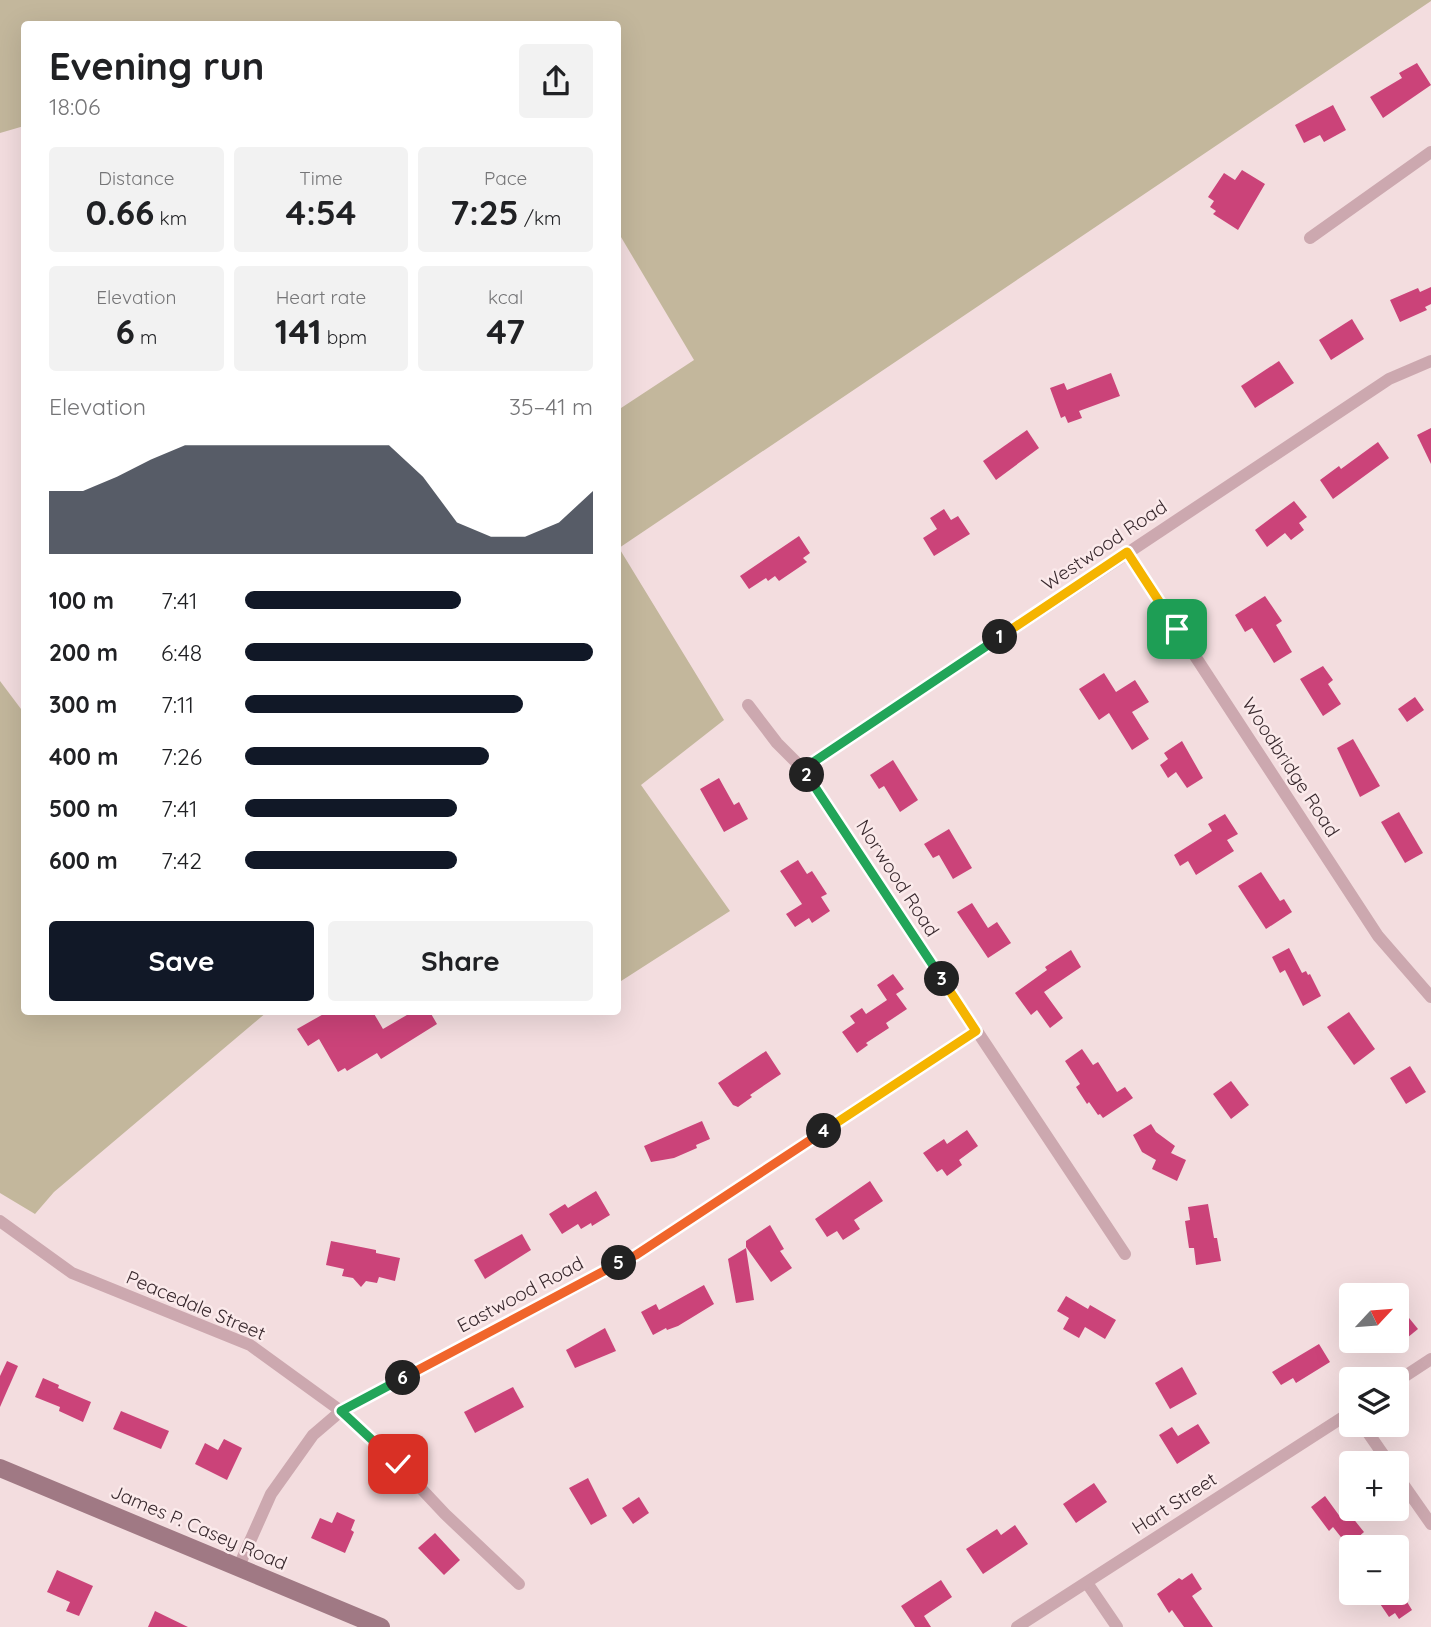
<!DOCTYPE html>
<html lang="en">
<head>
<meta charset="utf-8">
<style>
	:root { --surface:#fff; --page:#f2f2f2; --text:#202124; --muted:#757577; --accent:#111827 }
	body { margin:0; font-family:Quicksand,sans-serif; background:var(--page); color:var(--text); height:100vh; display:flex; flex-direction:column; font-size:26px; white-space:nowrap }
	* { box-sizing:border-box; margin:0 }
	p { font-size:23px; color:var(--muted) }
	.icon { flex:none; width:38px; height:38px; fill:none; stroke:currentColor; stroke-width:2; stroke-linecap:round; stroke-linejoin:round }
	.map { position:relative; flex:1; overflow:hidden }
	.drawer { position:absolute; left:21px; top:21px; width:600px; height:994px; display:flex; flex-direction:column; background:var(--surface); border-radius:7px; box-shadow:0 7px 28px #0002 }
	.drawer>* { flex:none }
	.needle { width:46px; rotate:64deg }
	.controls { position:absolute; left:1339px; top:1283px; display:grid; gap:14px }
	.controls a { display:grid; place-items:center; width:70px; height:70px; border-radius:7px; background:var(--surface); box-shadow:0 7px 28px #0002; font-size:35px }
	.pin { position:absolute; display:grid; place-items:center; width:60px; height:60px; color:#fff; margin:-30px; border-radius:14px; box-shadow:0 4px 10px #0006 }
	.km { position:absolute; width:35px; height:35px; margin:-18px; border-radius:50%; background:#222; color:#fff; font-size:19px; line-height:35px; text-align:center }
	.round { display:grid; place-items:center; flex:none; width:74px; height:74px; border-radius:7px; background:var(--page) }
	.summary { display:flex; align-items:center; justify-content:space-between; height:119px; padding:0 28px }
	h1 { font-size:38px; font-weight:700; line-height:52px }
	.metrics { display:grid; grid-template-columns:repeat(3,1fr); gap:10px; height:119px; padding:7px 28px }
	.metrics div { display:grid; align-content:center; border-radius:7px; background:var(--page); text-align:center }
	.metrics b { font-size:35px; font-weight:700 }
	.metrics small { font-size:19px; font-weight:400 }
	.metrics p { font-size:19px }
	.chart { height:196px; padding:14px 28px }
	.chart p { display:flex; justify-content:space-between }
	.chart svg { width:100%; height:126px; margin-top:7px; fill:var(--accent); opacity:.7 }
	.button { display:flex; gap:14px; margin-top:auto; padding:14px 28px }
	.button a { flex:1; height:80px; border-radius:7px; background:var(--accent); color:#fff; font-size:28px; font-weight:700; line-height:80px; text-align:center }
	.button a+a { background:var(--page); color:var(--text) }
	ul { padding:0 28px; list-style:none; font-size:23px }
	li { display:grid; grid-template-columns:112px 84px 1fr; align-items:center; height:52px }
	li i { height:18px; border-radius:9px; background:var(--accent) }
	.map>svg:first-child { display:block }
</style>
</head>
<body>
<div class="map">
<svg width="1431" height="1627" viewBox="0 0 1431 1627">
	<rect width="100%" height="100%" fill="#f3dddf"/>
	<g fill="#c3b79c">
		<path d="M0,0H1431V1L619,548L724,720L641,785L730,911L618,983V410L694,360L618,232V24H24V126L0,133Z"/>
		<path d="M0,681L24,713V1012H267L54,1192L35,1214L0,1193Z"/>
	</g>
	<g fill="#cb4379">
		<path d="M1417,63L1431,85L1383,118L1370,97L1402,78L1399,73Z"/>
		<path d="M1333,105L1346,130L1324,142L1320,135L1304,143L1295,125Z"/>
		<path d="M1242,170L1265,184L1238,230L1213,214L1216,211L1210,207L1214,201L1208,197L1224,173L1235,180Z"/>
		<path d="M1431,287V304L1425,307L1427,310L1400,322L1390,300L1418,288L1420,292Z"/>
		<path d="M1352,319L1364,339L1331,360L1319,340Z"/>
		<path d="M1279,361L1294,383L1255,408L1241,386Z"/>
		<path d="M1111,373L1120,396L1079,411L1082,418L1068,423L1065,416L1061,418L1050,388L1064,383L1067,390Z"/>
		<path d="M1431,428V464L1417,435Z"/>
		<path d="M1027,430L1039,448L996,480L983,461Z"/>
		<path d="M1378,442L1389,458L1333,499L1320,480L1339,466L1341,469Z"/>
		<path d="M1294,501L1307,517L1299,523L1304,530L1291,540L1285,533L1267,547L1255,530Z"/>
		<path d="M944,509L951,520L958,516L970,534L934,556L923,538L937,529L930,518Z"/>
		<path d="M799,536L810,553L803,558L807,562L779,581L775,576L768,581L766,578L749,589L740,576Z"/>
		<path d="M1265,596L1282,621L1276,625L1292,652L1274,663L1252,628L1245,632L1235,615Z"/>
		<path d="M1323,666L1333,680L1328,684L1341,704L1323,716L1300,679Z"/>
		<path d="M1104,673L1116,692L1135,680L1149,702L1132,712L1149,739L1132,750L1109,713L1099,720L1079,689Z"/>
		<path d="M1415,697L1424,710L1407,722L1398,709Z"/>
		<path d="M1353,739L1380,786L1360,797L1337,748Z"/>
		<path d="M1182,741L1203,778L1187,788L1176,772L1168,778L1160,765L1168,759L1164,753Z"/>
		<path d="M893,760L918,800L900,812L884,786L879,789L870,775Z"/>
		<path d="M719,778L734,805L739,802L748,819L724,832L700,789Z"/>
		<path d="M1399,812L1423,853L1405,863L1381,822Z"/>
		<path d="M1225,814L1238,834L1227,840L1234,851L1196,875L1188,861L1180,866L1174,855L1212,831L1208,824Z"/>
		<path d="M949,829L972,868L953,879L939,855L933,858L924,844Z"/>
		<path d="M798,860L807,874L812,871L827,894L821,897L830,911L812,923L809,918L795,927L786,914L802,904L780,871Z"/>
		<path d="M1261,872L1280,901L1284,899L1292,912L1266,929L1238,886Z"/>
		<path d="M972,903L988,928L997,922L1011,943L988,958L957,912Z"/>
		<path d="M1289,948L1302,973L1306,971L1308,975L1310,974L1321,996L1303,1006L1285,970L1280,973L1272,957Z"/>
		<path d="M1071,950L1081,967L1044,992L1063,1018L1050,1028L1037,1010L1031,1015L1015,993L1047,970L1045,967Z"/>
		<path d="M893,974L904,989L896,994L907,1009L886,1023L889,1028L866,1043L868,1045L857,1053L842,1032L855,1023L850,1016L862,1008L866,1014L887,1000L877,985Z"/>
		<path d="M327,1012H373L383,1029L412,1012H430L437,1024L381,1059L377,1053L347,1071L345,1068L338,1072L319,1039L308,1046L297,1029Z"/>
		<path d="M1349,1012L1375,1049L1354,1065L1327,1027Z"/>
		<path d="M1082,1049L1093,1065L1098,1062L1117,1092L1125,1087L1133,1098L1103,1118L1100,1114L1098,1115L1089,1102L1087,1104L1076,1087L1080,1084L1065,1061Z"/>
		<path d="M766,1051L781,1074L750,1095L752,1097L738,1107L733,1105L718,1083Z"/>
		<path d="M1410,1066L1426,1092L1406,1104L1390,1078Z"/>
		<path d="M1231,1081L1249,1105L1231,1119L1213,1094Z"/>
		<path d="M702,1121L710,1139L696,1145L697,1148L674,1158L651,1162L644,1146Z"/>
		<path d="M1151,1124L1156,1132L1175,1146L1171,1153L1186,1160L1177,1181L1152,1169L1156,1160L1142,1152L1133,1135Z"/>
		<path d="M967,1130L978,1146L959,1160L962,1165L947,1176L942,1169L937,1172L923,1153L944,1139L947,1144Z"/>
		<path d="M870,1181L883,1201L854,1220L860,1229L843,1240L837,1231L827,1237L815,1219Z"/>
		<path d="M596,1191L610,1215L592,1226L591,1223L581,1229L578,1224L562,1234L549,1214L565,1204L568,1208Z"/>
		<path d="M1208,1204L1214,1238H1217L1221,1261L1196,1265L1194,1248H1189L1185,1221L1190,1220L1188,1207Z"/>
		<path d="M770,1225L784,1249L780,1251L792,1268L771,1282L746,1247V1241Z"/>
		<path d="M522,1234L531,1250L485,1279L474,1260Z"/>
		<path d="M331,1241L376,1250V1253L400,1258L395,1281L379,1277L377,1283L366,1281L361,1287L353,1278L342,1276L344,1269L326,1265Z"/>
		<path d="M746,1248L754,1300L736,1303L728,1259Z"/>
		<path d="M704,1285L714,1304L678,1326L667,1330L666,1328L653,1335L641,1312L656,1304L659,1310Z"/>
		<path d="M1066,1296L1088,1309L1090,1305L1116,1320L1105,1339L1085,1327L1079,1338L1063,1329L1069,1318L1057,1311Z"/>
		<path d="M1396,1302L1418,1329L1402,1342L1396,1334Z"/>
		<path d="M605,1328L616,1351L575,1368L566,1350Z"/>
		<path d="M1319,1344L1330,1362L1296,1383L1293,1378L1281,1385L1272,1372Z"/>
		<path d="M7,1361L18,1366L0,1407V1376Z"/>
		<path d="M1182,1367L1197,1394L1170,1409L1155,1383Z"/>
		<path d="M43,1378L59,1385L58,1388L91,1402L83,1422L59,1411L60,1407L35,1397Z"/>
		<path d="M513,1387L524,1407L475,1433L464,1412Z"/>
		<path d="M121,1411L169,1431L161,1449L113,1429Z"/>
		<path d="M1198,1424L1210,1443L1177,1464L1159,1435L1172,1427L1178,1436Z"/>
		<path d="M224,1439L242,1448L227,1480L195,1464L205,1443L218,1450Z"/>
		<path d="M588,1478L607,1516L591,1525L569,1488Z"/>
		<path d="M1094,1483L1107,1502L1076,1523L1063,1504Z"/>
		<path d="M1325,1496L1341,1518L1348,1512L1364,1532L1348,1546L1333,1527L1329,1531L1311,1507Z"/>
		<path d="M639,1497L649,1513L633,1524L622,1508Z"/>
		<path d="M337,1512L355,1520L351,1530L354,1532L345,1553L311,1538L320,1518L332,1523Z"/>
		<path d="M1015,1525L1028,1544L983,1574L966,1549L997,1529L1001,1535Z"/>
		<path d="M435,1533L460,1560L444,1575L418,1548Z"/>
		<path d="M57,1570L93,1586L79,1616L66,1611L70,1602L47,1592Z"/>
		<path d="M1192,1573L1202,1589L1192,1596L1213,1627H1184L1172,1610L1169,1613L1157,1594L1179,1578L1182,1580Z"/>
		<path d="M941,1580L952,1597L924,1616L931,1627H915L901,1606Z"/>
		<path d="M1372,1592H1401L1412,1610L1399,1619L1395,1613L1389,1617Z"/>
		<path d="M155,1611L188,1627H148Z"/>
	</g>
	<g fill="none" stroke-linecap="round" stroke-linejoin="round">
		<g stroke="#cca8af" stroke-width="12">
			<path d="M1310,238L1431,152"/>
			<path d="M1127,552L1378,936L1431,997"/>
			<path d="M748,705L777,743L803,769L1125,1254"/>
			<path d="M803,769L1389,379L1431,361"/>
			<path d="M0,1221L72,1273L250,1345L341,1411L398,1464L445,1514L519,1584"/>
			<path d="M1396,1382L1431,1359"/>
			<path d="M1362,1424L1389,1463"/>
			<path d="M1396,1474L1431,1524"/>
			<path d="M239,1566L271,1494L313,1435L341,1411L636,1255L976,1031"/>
			<path d="M1087,1583L1117,1627"/>
			<path d="M1017,1627L1351,1412"/>
		</g>
		<path stroke="#a07984" stroke-width="18" d="M0,1468L381,1627"/>
	</g>
	<g fill="none" stroke-linecap="round" stroke-linejoin="round">
		<defs>
			<path id="split-1" d="M1000,637L1127,552L1177,629"/>
			<path id="split-2" d="M807,775L803,769L1000,637"/>
			<path id="split-3" d="M807,775L942,979"/>
			<path id="split-4" d="M824,1131L976,1031L942,979"/>
			<path id="split-5" d="M619,1263L636,1255L824,1131"/>
			<path id="split-6" d="M403,1378L619,1263"/>
			<path id="split-7" d="M398,1464L341,1411L403,1378"/>
		</defs>
		<use href="#split-1" stroke="#fff" stroke-width="14"/>
		<use href="#split-2" stroke="#fff" stroke-width="14"/>
		<use href="#split-3" stroke="#fff" stroke-width="14"/>
		<use href="#split-4" stroke="#fff" stroke-width="14"/>
		<use href="#split-5" stroke="#fff" stroke-width="14"/>
		<use href="#split-6" stroke="#fff" stroke-width="14"/>
		<use href="#split-7" stroke="#fff" stroke-width="14"/>
		<use href="#split-1" stroke="#f5b400" stroke-width="9"/>
		<use href="#split-2" stroke="#22a559" stroke-width="9"/>
		<use href="#split-3" stroke="#22a559" stroke-width="9"/>
		<use href="#split-4" stroke="#f5b400" stroke-width="9"/>
		<use href="#split-5" stroke="#f0652b" stroke-width="9"/>
		<use href="#split-6" stroke="#f0652b" stroke-width="9"/>
		<use href="#split-7" stroke="#22a559" stroke-width="9"/>
	</g>
	<g text-anchor="middle" stroke-width="5" stroke-linejoin="round" paint-order="stroke">
		<g font-size="19" fill="#39292e" stroke="#fbeaeb">
			<text transform="translate(1104 545) rotate(-34)" y="7">Westwood Road</text>
			<text transform="translate(1291 767) rotate(57)" y="7">Woodbridge Road</text>
			<text transform="translate(898 878) rotate(57)" y="7">Norwood Road</text>
			<text transform="translate(520 1294) rotate(-28)" y="7">Eastwood Road</text>
			<text transform="translate(196 1305) rotate(23)" y="7">Peacedale Street</text>
			<text transform="translate(1174 1503) rotate(-33)" y="7">Hart Street</text>
			<text transform="translate(199 1527) rotate(23)" y="7">James P. Casey Road</text>
		</g>
	</g>
</svg>
<div class="controls">
<a><svg class="needle" viewBox="-14 -14 28 28"><path d="M0-13l5 13h-10z" fill="#e53935"/><path d="M0 13l5-13h-10z" fill="#757577"/></svg></a>
<a><svg class="icon" aria-label="layers" viewBox="0 0 24 24"><path d="M12 4l9 5-9 5-9-5zM3 14l9 5 9-5"/></svg></a>
<a>+</a>
<a>−</a>
</div>
<div class="pin" style="left:1177px;top:629px;background:#1e9e55"><svg class="icon" aria-label="arrive" viewBox="0 0 24 24"><path d="M6 21V4h12l-3 4 3 4H6"/></svg></div>
<div class="pin" style="left:398px;top:1464px;background:#d93025"><svg class="icon" aria-label="check" viewBox="0 0 24 24"><path d="M5 12l5 5 9-10"/></svg></div>
<b class="km" style="left:1000px;top:637px">1</b>
<b class="km" style="left:807px;top:775px">2</b>
<b class="km" style="left:942px;top:979px">3</b>
<b class="km" style="left:824px;top:1131px">4</b>
<b class="km" style="left:619px;top:1263px">5</b>
<b class="km" style="left:403px;top:1378px">6</b>
<section class="drawer">
<div class="summary"><div><h1>Evening run</h1><p>18:06</p></div><a class="round"><svg class="icon" aria-label="share" viewBox="0 0 24 24"><path d="M12 15V3M7 8l5-5 5 5M5 13v7h14v-7"/></svg></a></div>
<div class="metrics">
<div><p>Distance</p><b>0.66<small> km</small></b></div>
<div><p>Time</p><b>4:54</b></div>
<div><p>Pace</p><b>7:25<small> /km</small></b></div>
</div>
<div class="metrics">
<div><p>Elevation</p><b>6<small> m</small></b></div>
<div><p>Heart rate</p><b>141<small> bpm</small></b></div>
<div><p>kcal</p><b>47</b></div>
</div>
<div class="chart"><p><span>Elevation</span>35–41 m</p>
<svg viewBox="0 0 160 44" preserveAspectRatio="none"><path d="M0 44V22L10 22L20 17L30 11L40 6L50 6L60 6L70 6L80 6L90 6L100 6L110 17L120 33L130 38L140 38L150 33L160 22V44z"/></svg>
</div>
<ul>
<li><b>100 m</b>7:41<i style="width:62%"></i></li>
<li><b>200 m</b>6:48<i style="width:100%"></i></li>
<li><b>300 m</b>7:11<i style="width:80%"></i></li>
<li><b>400 m</b>7:26<i style="width:70%"></i></li>
<li><b>500 m</b>7:41<i style="width:61%"></i></li>
<li><b>600 m</b>7:42<i style="width:61%"></i></li>
</ul>
<div class="button"><a>Save</a><a>Share</a></div>
</section>
</div>
</body>
</html>
